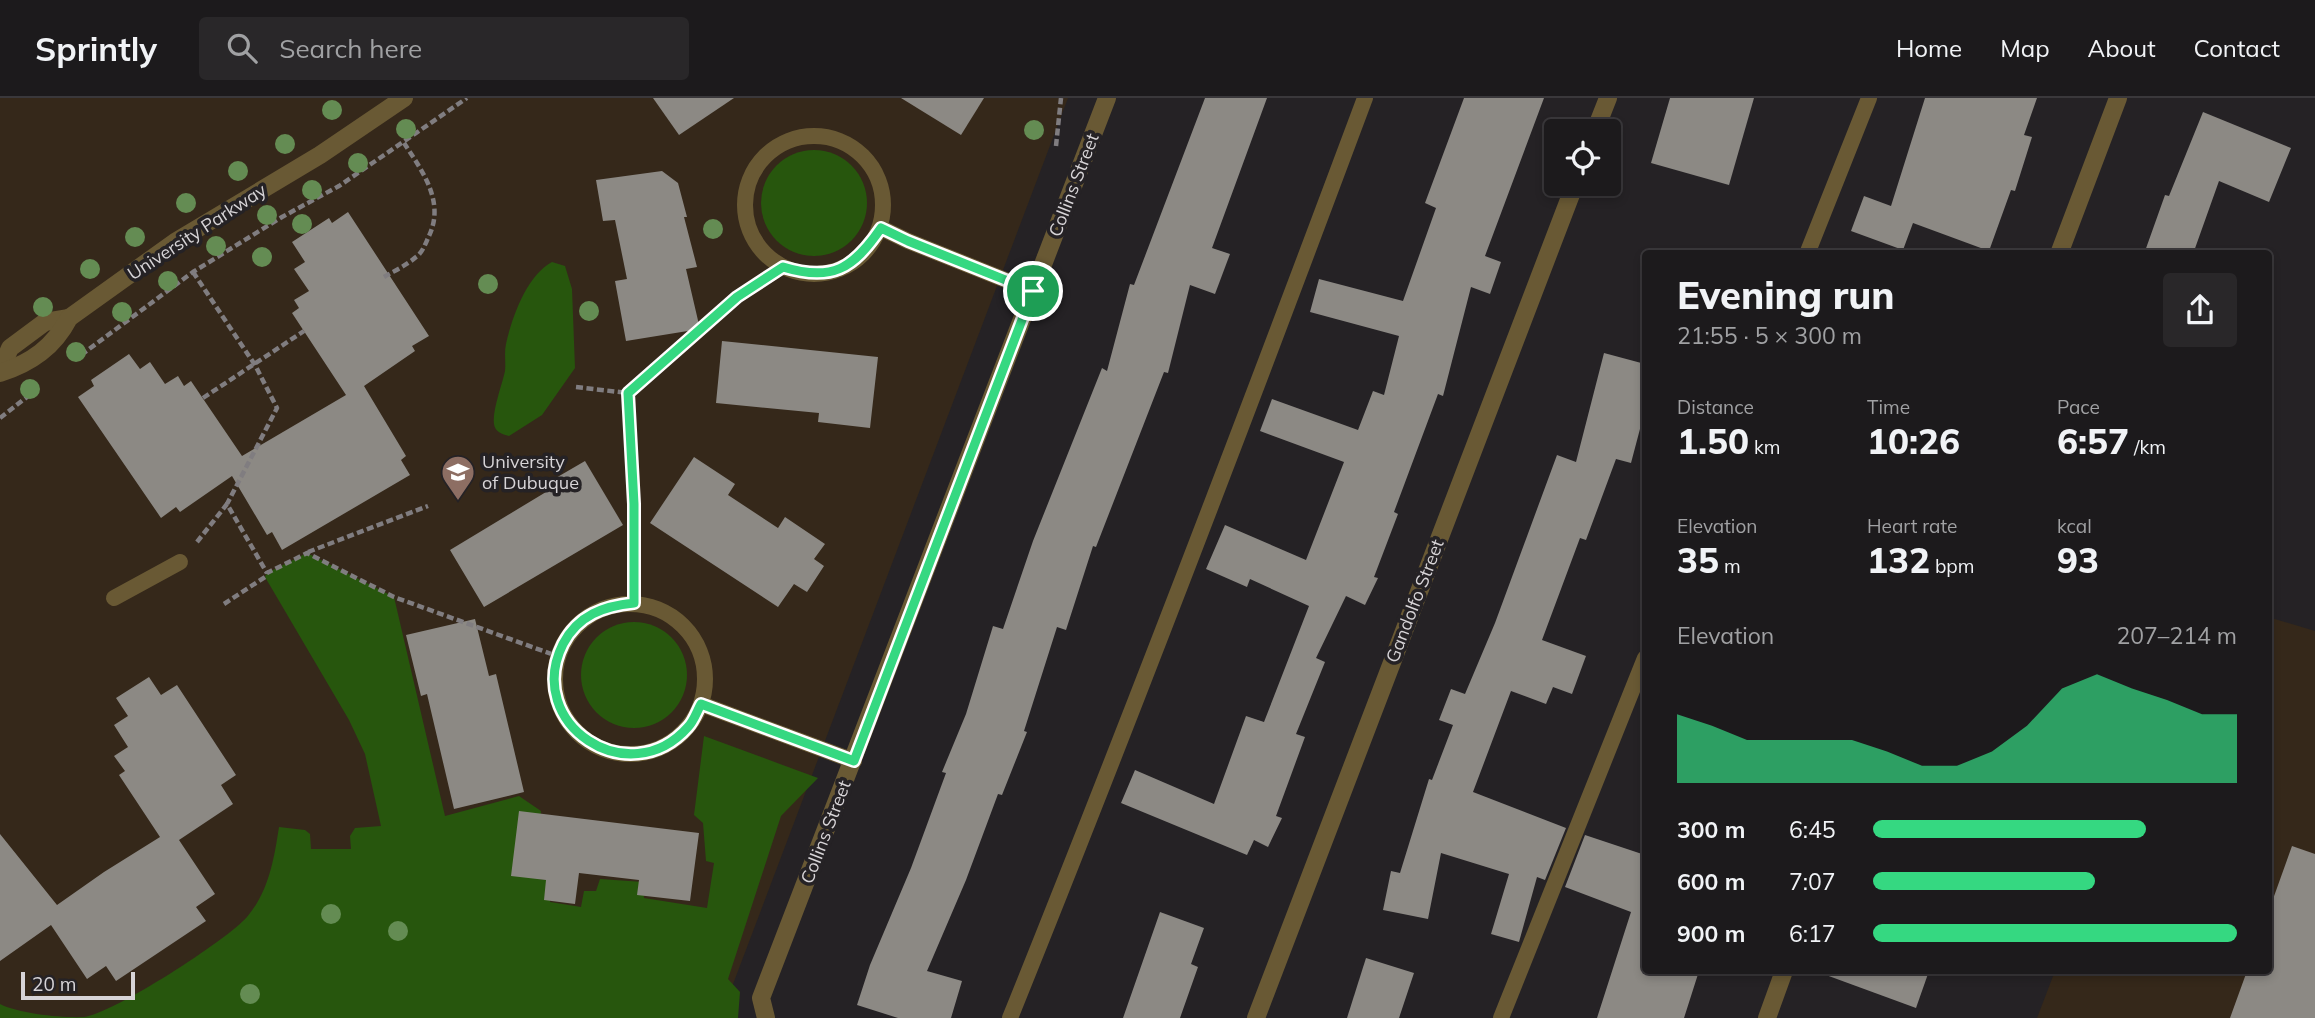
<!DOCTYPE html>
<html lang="en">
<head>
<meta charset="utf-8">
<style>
	:root { --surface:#1c1a1c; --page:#292729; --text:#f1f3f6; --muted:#a0a1a3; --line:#3a383b; --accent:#35d881 }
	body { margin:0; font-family:Mulish,sans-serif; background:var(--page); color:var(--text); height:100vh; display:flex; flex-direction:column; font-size:26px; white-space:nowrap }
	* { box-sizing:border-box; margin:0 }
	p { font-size:23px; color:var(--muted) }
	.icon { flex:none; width:38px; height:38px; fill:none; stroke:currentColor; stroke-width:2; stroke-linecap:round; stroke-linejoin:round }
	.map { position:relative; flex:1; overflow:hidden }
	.sheet { position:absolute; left:1642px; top:152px; width:630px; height:724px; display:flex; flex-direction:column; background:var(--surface); border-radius:7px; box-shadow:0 4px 10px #0003,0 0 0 2px var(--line) }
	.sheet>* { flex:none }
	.controls { position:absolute; left:1544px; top:21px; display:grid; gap:14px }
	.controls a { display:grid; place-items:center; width:77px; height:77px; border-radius:7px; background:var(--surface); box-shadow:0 4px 10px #0003,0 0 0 2px var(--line); font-size:35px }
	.scale { position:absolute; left:21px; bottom:18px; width:114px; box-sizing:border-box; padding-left:7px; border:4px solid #d7d4d7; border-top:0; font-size:19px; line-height:24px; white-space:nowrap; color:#d7d4d7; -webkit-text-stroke:5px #252225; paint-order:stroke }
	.pin { position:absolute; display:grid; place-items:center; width:60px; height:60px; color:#fff; margin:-30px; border:4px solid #fff; border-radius:50%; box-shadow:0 2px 7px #0007 }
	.round { display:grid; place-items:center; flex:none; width:74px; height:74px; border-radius:7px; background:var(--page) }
	.overview { display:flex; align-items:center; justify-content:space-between; height:119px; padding:0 35px }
	h1 { font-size:38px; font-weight:800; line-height:52px }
	.stats { display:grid; grid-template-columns:repeat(3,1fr); gap:10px; height:119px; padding:7px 35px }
	.stats div { display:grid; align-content:center }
	.stats b { font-size:35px; font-weight:800 }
	.stats small { font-size:19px; font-weight:400 }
	.stats p { font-size:19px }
	.chart { height:196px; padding:14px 35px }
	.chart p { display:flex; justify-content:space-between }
	.chart svg { width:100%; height:126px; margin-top:7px; fill:var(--accent); opacity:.7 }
	ul { padding:0 35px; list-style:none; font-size:23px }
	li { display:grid; grid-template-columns:112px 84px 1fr; align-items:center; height:52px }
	li i { height:18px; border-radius:9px; background:var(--accent) }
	header { display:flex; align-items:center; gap:42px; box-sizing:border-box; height:98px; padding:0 35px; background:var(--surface); border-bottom:2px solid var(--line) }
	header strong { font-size:33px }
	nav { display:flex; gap:38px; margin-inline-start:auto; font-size:24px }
	.search { width:490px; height:63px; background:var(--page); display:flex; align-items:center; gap:18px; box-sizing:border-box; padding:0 24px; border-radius:7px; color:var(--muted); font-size:26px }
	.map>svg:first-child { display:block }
</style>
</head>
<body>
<header>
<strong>Sprintly</strong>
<div class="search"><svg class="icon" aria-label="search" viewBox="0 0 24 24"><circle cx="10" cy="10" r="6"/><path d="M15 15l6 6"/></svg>Search here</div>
<nav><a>Home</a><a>Map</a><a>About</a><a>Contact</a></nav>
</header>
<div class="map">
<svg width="2315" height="920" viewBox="0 0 2315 920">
	<rect width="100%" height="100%" fill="#252225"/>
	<g fill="#35281a">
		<path d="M0,0H1068L727,902L714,920H0Z"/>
		<path d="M2268,519L2315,533V920H2037L2055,873H2268Z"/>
	</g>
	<g fill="#27560d">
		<circle cx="814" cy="105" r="53"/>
		<path d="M552,164L565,168L572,191L575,270L542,317L509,338C502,336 495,334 494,326C492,313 502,287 505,273C506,264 504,255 506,246C512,219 527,177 552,164Z"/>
		<path d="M307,455L394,499L445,718L519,698L541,713L538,781L551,782L550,804L581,809L584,793H596L600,781L643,784L644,800L707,810L714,765L706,763L703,725L694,717L704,638L818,680L781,718L728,881L740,894L738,920H0V906C20,916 62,920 84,919C114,915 227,842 247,819C269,793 274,761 279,729L305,732L310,736L311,751H351L350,738L355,730L381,728L365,656L349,622L265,479L267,475Z"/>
		<circle cx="634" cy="577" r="53"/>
	</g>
	<g fill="#8c8984">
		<path d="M653,0H734L679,37Z"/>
		<path d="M901,0H984L961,37Z"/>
		<path d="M1205,0H1267L1212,150L1230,156L1215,196L1190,187L1168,275L1164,274L1096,449L1093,448L1066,532L1057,529L1024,633L1027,634L1002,697L998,696L966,782L927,873L962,883L951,920H898L857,907L870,867L911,770L946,675L942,674L966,616L993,528L1003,531L1033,443L1102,270L1107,273L1130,186L1134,187Z"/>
		<path d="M1464,0H1544L1485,158L1501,164L1490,196L1471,189L1443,298L1438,296L1394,414L1398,416L1374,479L1378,480L1365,507L1346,498L1316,560L1325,564L1296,636L1305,639L1276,718L1282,720L1268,749L1254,742L1247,757L1121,705L1135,672L1214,706L1246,618L1264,624L1309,508L1250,481L1247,489L1206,471L1225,427L1306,462L1344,364L1260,333L1272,301L1358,332L1373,293L1384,297L1399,238L1310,214L1319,181L1403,203L1436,110L1425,105Z"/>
		<path d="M1670,0H1754L1729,87L1651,65Z"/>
		<path d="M1925,0H2037L2024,37L2032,39L2015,93L2011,92L1989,153L1913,125L1903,152L1851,133L1864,98L1891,108Z"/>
		<path d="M2203,14L2291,50L2269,104L2219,83L2193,156H2144L2165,97L2169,98Z"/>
		<path d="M662,73L678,85L687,119H684L697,169L686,171L700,231L626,243L615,183L627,181L615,122L603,123L596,82Z"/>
		<path d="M348,114L429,238L412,248L415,253L364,288L406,358L401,362L410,377L282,452L272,434L267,437L232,378L180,414L176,409L161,420L78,299L94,288L91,282L129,256L140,271L150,264L165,286L178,278L184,288L191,283L242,358L346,297L292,215L299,210L294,202L309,193L294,171L305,164L292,144L329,120L332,125Z"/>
		<path d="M722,243L878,259L870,330L818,324L819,315L716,305Z"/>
		<path d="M1604,255L1645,266V312L1631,365L1616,361L1586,442L1580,440L1542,542L1586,558L1572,596L1553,589L1546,606L1511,593L1473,694L1566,730L1545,782L1537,779L1519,844L1491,836L1509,776L1441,755L1428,821L1383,812L1391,773L1400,775L1429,681L1432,682L1453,627L1439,622L1451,591L1465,596L1495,525L1557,357L1576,364Z"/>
		<path d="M694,359L735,386L728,397L778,430L785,419L825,446L814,461L824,468L807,494L794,486L778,509L650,425Z"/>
		<path d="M585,363L623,427L484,509L450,452L546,394L542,388Z"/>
		<path d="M475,521L489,578L496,576L524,694L454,711L427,596L421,598L406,537Z"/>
		<path d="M149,579L161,597L177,587L236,677L221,687L233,706L179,742L215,796L196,809L206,823L116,883L106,868L87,881L51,827L0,863V736L57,807L104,774L160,739L119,677L125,673L114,658L128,649L114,627L128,618L116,600Z"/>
		<path d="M519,713L699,735L690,803L637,797L639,782L579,775L575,806L544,802L546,782L511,778Z"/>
		<path d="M1585,737L1645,757V873H1699L1684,920H1597L1631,814L1565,789Z"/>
		<path d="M2292,748L2315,756V920H2230L2247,873H2268V815Z"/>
		<path d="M1160,814L1204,830L1191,866L1198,869L1180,920H1123Z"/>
		<path d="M1366,860L1414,875L1399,920H1347Z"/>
		<path d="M1826,873H1929L1916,910L1826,877Z"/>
	</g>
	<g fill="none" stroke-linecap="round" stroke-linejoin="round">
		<g stroke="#807d80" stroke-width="4.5" stroke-dasharray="7 3.5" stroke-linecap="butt">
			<path d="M1056,48L1061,0"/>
			<path d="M193,174L255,267L277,310L227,406"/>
			<path d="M384,179C394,173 407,167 416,159C422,155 425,147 428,140C446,105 423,74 404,45"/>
			<path d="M81,257L193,174L282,119L339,88L467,0"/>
			<path d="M576,289L628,295L737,199L783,169"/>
			<path d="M628,295L634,406V505"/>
			<path d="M203,300L304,233"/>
			<path d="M0,320L32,295"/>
			<path d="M197,444L227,406L267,475"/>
			<path d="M308,454L428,408"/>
			<path d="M224,506L265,479L267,475L307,455L394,499L557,558"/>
		</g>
		<g stroke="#695934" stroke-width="16">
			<circle cx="814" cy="107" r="69"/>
			<path d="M881,130L908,143L1033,193"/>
			<path d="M1807,156L1869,0"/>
			<path d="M114,500L180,464"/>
			<circle cx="630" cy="581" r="75"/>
			<path d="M701,606L854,663"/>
			<path d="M1010,920C1133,615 1250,308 1365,0"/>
			<path d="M1501,920L1645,560"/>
		</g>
		<g stroke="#695934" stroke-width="18">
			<path d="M1595,33L1608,0"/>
			<path d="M2059,156L2118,0"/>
			<path d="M0,273L10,250L45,224L69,220"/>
			<path d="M0,275C31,265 54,249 69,220L175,144L320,57L404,0"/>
			<path d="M766,920L761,900L1107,0"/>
			<path d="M1256,920L1575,86"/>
			<path d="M1767,920L1784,873"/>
		</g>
	</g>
	<g fill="#648c53">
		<circle cx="332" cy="12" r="10"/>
		<circle cx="406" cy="31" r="10"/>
		<circle cx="1034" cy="32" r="10"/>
		<circle cx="285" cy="46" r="10"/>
		<circle cx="358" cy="65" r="10"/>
		<circle cx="238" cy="73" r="10"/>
		<circle cx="312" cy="92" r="10"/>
		<circle cx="186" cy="105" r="10"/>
		<circle cx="267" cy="117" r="10"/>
		<circle cx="302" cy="126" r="10"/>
		<circle cx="713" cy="131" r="10"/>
		<circle cx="135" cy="139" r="10"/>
		<circle cx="216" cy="148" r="10"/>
		<circle cx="262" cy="159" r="10"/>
		<circle cx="90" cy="171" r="10"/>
		<circle cx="168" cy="183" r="10"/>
		<circle cx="488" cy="186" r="10"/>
		<circle cx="43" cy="209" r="10"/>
		<circle cx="589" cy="213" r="10"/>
		<circle cx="122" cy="214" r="10"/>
		<circle cx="76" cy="254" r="10"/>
		<circle cx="30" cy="291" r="10"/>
		<circle cx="331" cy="816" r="10"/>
		<circle cx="398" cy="833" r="10"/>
		<circle cx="250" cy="896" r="10"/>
	</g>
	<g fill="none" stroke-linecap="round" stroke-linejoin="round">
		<defs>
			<path id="route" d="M881,130L908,143L1033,193L854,663L701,606C697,613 694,623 688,629C629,696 523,626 563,546C578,517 604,508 634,505V406L628,295L737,199L783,169C832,184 853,171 881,130Z"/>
		</defs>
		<use href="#route" stroke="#fff" stroke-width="14"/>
		<use href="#route" stroke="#35d881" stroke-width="9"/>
	</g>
	<defs>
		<symbol id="university-pin" viewBox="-11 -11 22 30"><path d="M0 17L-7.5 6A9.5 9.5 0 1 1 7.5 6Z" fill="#8d6e63" stroke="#252225"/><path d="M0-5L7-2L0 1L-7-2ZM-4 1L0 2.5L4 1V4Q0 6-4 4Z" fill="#fff"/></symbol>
	</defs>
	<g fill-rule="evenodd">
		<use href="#university-pin" x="439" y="355" width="38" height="52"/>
	</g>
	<g text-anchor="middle" stroke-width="7" stroke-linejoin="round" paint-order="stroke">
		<g font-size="18" fill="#d7d4d7" stroke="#252225">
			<text transform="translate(1074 87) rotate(-69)" y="6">Collins Street</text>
			<text transform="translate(197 134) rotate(-33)" y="6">University Parkway</text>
			<text transform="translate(1415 503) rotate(-69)" y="6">Gandolfo Street</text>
			<text transform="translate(826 734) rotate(-69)" y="6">Collins Street</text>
		</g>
		<g font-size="18" fill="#d7d4d7" stroke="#252225" text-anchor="start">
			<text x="482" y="370">University<tspan x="482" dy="21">of Dubuque</tspan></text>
		</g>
	</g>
</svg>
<div class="controls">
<a><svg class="icon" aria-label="locate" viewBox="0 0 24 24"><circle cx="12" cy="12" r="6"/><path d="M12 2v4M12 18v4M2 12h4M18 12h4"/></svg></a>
</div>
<div class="scale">20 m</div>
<div class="pin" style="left:1033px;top:193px;background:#1e9e55"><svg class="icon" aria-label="arrive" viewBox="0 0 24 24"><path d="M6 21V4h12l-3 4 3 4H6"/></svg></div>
<section class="sheet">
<div class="overview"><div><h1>Evening run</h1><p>21:55 · 5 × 300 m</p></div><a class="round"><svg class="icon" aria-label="share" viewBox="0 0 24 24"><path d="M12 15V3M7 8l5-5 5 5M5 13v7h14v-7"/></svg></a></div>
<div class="stats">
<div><p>Distance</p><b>1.50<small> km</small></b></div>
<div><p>Time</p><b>10:26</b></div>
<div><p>Pace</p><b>6:57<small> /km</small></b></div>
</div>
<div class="stats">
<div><p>Elevation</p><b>35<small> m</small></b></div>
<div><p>Heart rate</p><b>132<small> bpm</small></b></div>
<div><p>kcal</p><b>93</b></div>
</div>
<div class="chart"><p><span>Elevation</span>207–214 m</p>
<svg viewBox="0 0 160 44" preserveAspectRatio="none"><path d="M0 44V20L10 24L20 29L30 29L40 29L50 29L60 33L70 38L80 38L90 33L100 24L110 11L120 6L130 11L140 15L150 20L160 20V44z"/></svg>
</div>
<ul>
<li><b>300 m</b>6:45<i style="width:75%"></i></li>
<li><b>600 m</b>7:07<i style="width:61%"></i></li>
<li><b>900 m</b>6:17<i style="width:100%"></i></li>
</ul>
</section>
</div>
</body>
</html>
